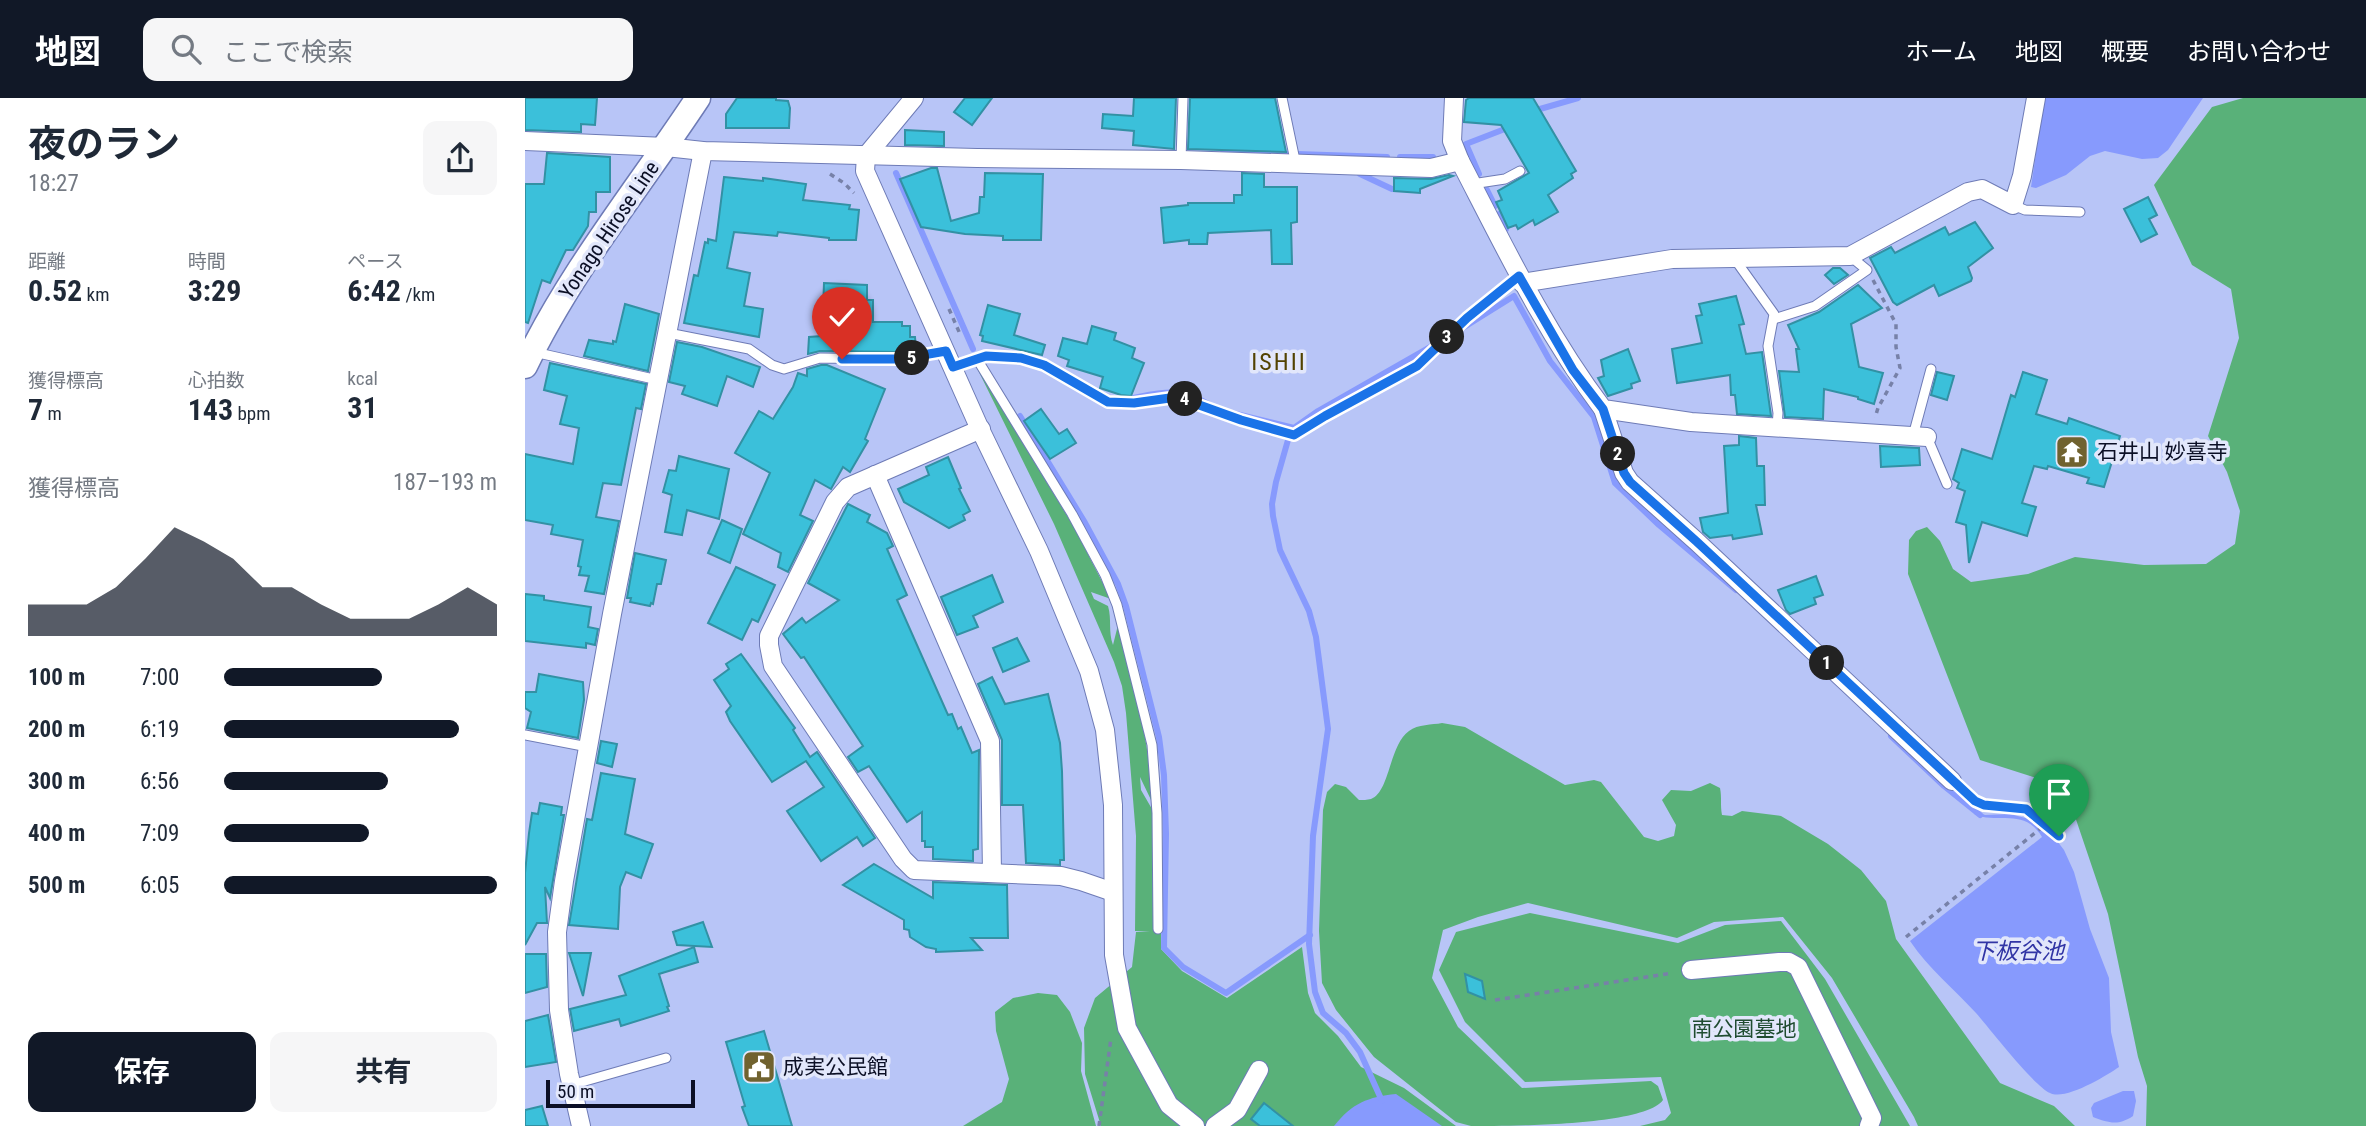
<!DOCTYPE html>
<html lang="ja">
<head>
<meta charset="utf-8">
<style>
	:root { --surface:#fff; --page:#f6f6f7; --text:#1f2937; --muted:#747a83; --accent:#111827 }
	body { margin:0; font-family:"Roboto Condensed","Noto Sans JP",sans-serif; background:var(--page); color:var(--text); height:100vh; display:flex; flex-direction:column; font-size:26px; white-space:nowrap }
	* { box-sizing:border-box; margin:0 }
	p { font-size:23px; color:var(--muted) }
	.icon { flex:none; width:38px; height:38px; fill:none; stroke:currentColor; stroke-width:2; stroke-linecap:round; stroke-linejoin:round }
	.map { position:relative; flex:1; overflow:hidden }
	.drawer { display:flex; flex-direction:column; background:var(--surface); width:525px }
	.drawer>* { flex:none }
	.scale { position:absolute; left:21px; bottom:18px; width:149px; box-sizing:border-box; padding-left:7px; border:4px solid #0b0f25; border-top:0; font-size:19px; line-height:24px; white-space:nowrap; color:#0b0f25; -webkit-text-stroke:5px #e2e7fb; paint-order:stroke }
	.pin { position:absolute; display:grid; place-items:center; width:60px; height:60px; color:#fff; margin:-72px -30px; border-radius:50% 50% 50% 0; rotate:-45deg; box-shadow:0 0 7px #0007 }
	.pin .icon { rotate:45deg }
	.km { position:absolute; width:35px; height:35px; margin:-18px; border-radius:50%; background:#222; color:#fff; font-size:19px; line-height:35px; text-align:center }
	.round { display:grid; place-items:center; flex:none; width:74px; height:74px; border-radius:14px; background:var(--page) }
	.overview { display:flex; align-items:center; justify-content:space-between; height:119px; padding:0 28px }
	h1 { font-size:38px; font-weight:700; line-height:52px }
	.figures { display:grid; grid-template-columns:repeat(3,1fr); gap:10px; height:119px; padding:7px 28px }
	.figures div { display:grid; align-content:center }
	.figures b { font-size:30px; font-weight:700 }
	.figures small { font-size:19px; font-weight:400 }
	.figures p { font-size:19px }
	.chart { height:196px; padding:14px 28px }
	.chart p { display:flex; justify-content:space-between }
	.chart svg { width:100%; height:126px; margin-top:7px; fill:var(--accent); opacity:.7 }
	.cta { display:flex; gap:14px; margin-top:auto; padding:14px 28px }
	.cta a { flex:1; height:80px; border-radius:14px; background:var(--accent); color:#fff; font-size:28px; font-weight:700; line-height:80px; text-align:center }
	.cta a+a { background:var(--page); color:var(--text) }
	ul { padding:0 28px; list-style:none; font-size:23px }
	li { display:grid; grid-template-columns:112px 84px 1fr; align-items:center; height:52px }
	li i { height:18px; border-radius:9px; background:var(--accent) }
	header { display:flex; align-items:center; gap:42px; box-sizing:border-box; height:98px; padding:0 35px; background:var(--accent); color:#fff }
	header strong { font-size:33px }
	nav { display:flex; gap:38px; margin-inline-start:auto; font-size:24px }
	.search { width:490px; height:63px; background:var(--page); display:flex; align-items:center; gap:18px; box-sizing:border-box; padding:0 24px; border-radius:14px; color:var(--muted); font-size:26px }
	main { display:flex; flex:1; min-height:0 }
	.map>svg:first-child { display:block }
</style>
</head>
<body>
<header>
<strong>地図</strong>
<div class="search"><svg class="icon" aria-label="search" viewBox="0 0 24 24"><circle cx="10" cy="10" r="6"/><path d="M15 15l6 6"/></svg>ここで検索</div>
<nav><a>ホーム</a><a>地図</a><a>概要</a><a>お問い合わせ</a></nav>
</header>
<main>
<section class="drawer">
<div class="overview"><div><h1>夜のラン</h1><p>18:27</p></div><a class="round"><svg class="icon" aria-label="share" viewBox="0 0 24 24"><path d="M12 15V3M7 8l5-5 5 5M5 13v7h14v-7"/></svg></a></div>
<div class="figures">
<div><p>距離</p><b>0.52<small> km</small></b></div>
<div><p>時間</p><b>3:29</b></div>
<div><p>ペース</p><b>6:42<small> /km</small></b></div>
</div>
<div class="figures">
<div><p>獲得標高</p><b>7<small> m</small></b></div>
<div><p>心拍数</p><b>143<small> bpm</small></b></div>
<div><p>kcal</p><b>31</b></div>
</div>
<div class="chart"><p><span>獲得標高</span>187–193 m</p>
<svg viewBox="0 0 160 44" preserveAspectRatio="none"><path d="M0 44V33L10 33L20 33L30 27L40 17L50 6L60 11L70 17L80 27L90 27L100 33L110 38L120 38L130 38L140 33L150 27L160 33V44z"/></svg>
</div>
<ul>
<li><b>100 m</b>7:00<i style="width:58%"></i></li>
<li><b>200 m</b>6:19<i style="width:86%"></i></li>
<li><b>300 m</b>6:56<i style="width:60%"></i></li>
<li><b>400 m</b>7:09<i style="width:53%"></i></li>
<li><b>500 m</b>6:05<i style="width:100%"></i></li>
</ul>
<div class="cta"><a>保存</a><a>共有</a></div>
</section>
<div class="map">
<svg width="1841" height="1028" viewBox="0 0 1841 1028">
	<rect width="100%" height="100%" fill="#b8c5f7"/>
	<g fill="#59b179">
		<path d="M1718,0H1841V1028H1621L1622,988L1613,959L1583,816L1540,689L1455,662L1383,476L1384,442L1391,433L1402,429L1415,443L1428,471L1446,484L1503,476L1550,459L1619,467L1681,466L1710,446L1715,413L1702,374L1683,338L1714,240L1706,191L1667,167L1629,87L1687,9Z"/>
		<path d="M451,268L549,429L586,501L566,494L569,501L583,508C587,522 583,533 588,547L593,527C609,585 625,643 627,704L615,679L616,692L627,711L628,833H636V851L657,873L702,900L777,849L783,895L790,915L813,938L836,969L879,990L931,1028H576L560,976L559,930L570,900L607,869L611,834L625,833H610L611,738L601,615L597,588L589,564L529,426Z"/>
		<path d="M917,625L940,629L1040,687L1069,682L1076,684L1119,739L1133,743L1149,738L1151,727L1137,702L1146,692L1166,693L1185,685L1195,690C1197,700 1195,707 1197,717L1207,718L1217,713L1256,718L1303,746L1336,772L1361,803L1371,841L1475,985L1529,1008L1550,1028H1393L1389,1019L1307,880L1258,819L1189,824L1152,840L1003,805L953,819L918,832L907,880L933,929L997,990L1126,983L1133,988L1138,1002C1120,1028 983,1028 946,1028L931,1024L849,959L811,912L797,885L794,833L798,712L802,694L810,686L821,689L834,702C838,702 842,702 846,701C865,694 864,647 884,633C893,626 907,627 917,625Z"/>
		<path d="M1005,815L1153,845L1200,827L1256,823L1300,881L1385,1028H1115L1140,1022L1146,1015L1136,979L1000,984L940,924L914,872L931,834Z"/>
		<path d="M513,895L532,897L545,914L557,945L556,973L571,1028H438L477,1004L484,981L471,933L470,914L488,900Z"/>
	</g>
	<g fill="#879afd">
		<path d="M1519,0H1678L1643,52L1633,60L1617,61L1580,53L1565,58L1541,77L1511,90L1506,89Z"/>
		<path d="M1450,712L1460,717L1485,716L1508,722L1526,739H1529L1539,752L1549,774L1565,831L1584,880L1586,934L1594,969C1581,978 1540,1003 1525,995C1508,987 1466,932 1451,915C1429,891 1404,871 1385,843L1517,739C1499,709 1474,727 1449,716Z"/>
		<path d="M1598,993H1609L1611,1003L1608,1018C1593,1028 1584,1025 1568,1019L1566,1010L1569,1005Z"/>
		<path d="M871,996L917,1028H809C827,1005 843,999 871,996Z"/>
	</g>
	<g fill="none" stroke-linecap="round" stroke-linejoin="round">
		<g stroke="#879afd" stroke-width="6">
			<path d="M1008,13L1053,0"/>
			<path d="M698,55L766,56"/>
			<path d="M772,56L862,59"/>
			<path d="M875,59H908"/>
			<path d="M371,75L448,251"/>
			<path d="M835,76L867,91"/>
			<path d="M954,76L941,46L985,29"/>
			<path d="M962,92L970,108"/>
			<path d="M974,116L981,131"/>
			<path d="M936,231L989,198L1025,263L1069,319L1090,385L1134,427L1211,492"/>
			<path d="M602,301C640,294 652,288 687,308"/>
			<path d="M707,315L769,330L793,313L905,249"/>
			<path d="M495,318L559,423L593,486L601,508L634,639L639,677L641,736L639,850L658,869L701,895L785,837"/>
			<path d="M763,342L751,384L747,406L748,418L755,452L784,513L791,539L803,631L788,738L784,846L790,894L798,915L821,935L835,954L857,1003"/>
			<path d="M1366,638L1419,688L1455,717"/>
		</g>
	</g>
	<g fill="#3bc0da" stroke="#3291a4" stroke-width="2">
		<path d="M0,0H72L70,27L56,26V34L0,32Z"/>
		<path d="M212,0H251V2L263,3L265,10L264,30H201V16Z"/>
		<path d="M440,0H467L447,27L429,14Z"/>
		<path d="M609,0H651L649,51L608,47L609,33L577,30L578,16L608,18Z"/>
		<path d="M665,0H750L761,54L663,51Z"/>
		<path d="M944,0H1008L1051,73L1046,76L1048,80L1023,97L1033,114L1010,127L1008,122L993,131L991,127L983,130L971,104L977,102L973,93L1004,75L976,27L939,24L941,2Z"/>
		<path d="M380,32L419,34V48L380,47Z"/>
		<path d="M22,55L85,59V94H71V114H64L63,128L48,152H41L25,185L17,182L3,225L0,224V86H19Z"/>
		<path d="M406,70H412L426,123L454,115L455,99H459L460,75L518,76L516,142H478V138L440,136L396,129L375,81Z"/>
		<path d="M717,75L739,76V89H772V124L766,125L767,166H747L746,132L683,135L682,146H664V142L639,145L636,110L663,107V105H709V97H717Z"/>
		<path d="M924,77L928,78L895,91V95L869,93V80L906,81Z"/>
		<path d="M199,79L238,83V80L281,86L278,102L325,107L324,111L334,112L331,142H304V140L253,134L252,138L209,134L202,170L225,175L219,208L238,211L234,239L159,225L169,177L173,178L180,144L183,145V141L191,143Z"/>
		<path d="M1623,99L1632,117L1624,121L1632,136L1616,144L1599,111Z"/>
		<path d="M1450,124L1468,150L1443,169L1447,180L1446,183L1414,198L1409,187L1372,207L1368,204L1345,160L1366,149L1370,155L1420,129L1424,137Z"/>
		<path d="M1308,170H1315L1323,177L1309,186L1300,177Z"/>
		<path d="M299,185L342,187V202H348V224H377V228H385V239H390L391,251L374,254L295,253L283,256L284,239L297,238Z"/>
		<path d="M1333,187L1357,210L1326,226L1334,269L1358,275L1349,306L1333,301V299L1299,291L1298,321L1260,319L1254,273L1274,274L1271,251H1274L1263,227L1294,214Z"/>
		<path d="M1211,198L1219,226L1214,227L1221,256L1237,254L1246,318L1212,316L1210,297H1206L1205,277L1152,285L1147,251L1177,245L1171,218L1177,217L1174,206Z"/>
		<path d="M100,206L134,216L123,273L59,258L64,242L88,246V243L91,244Z"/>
		<path d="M463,207L495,216L489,237L520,247L517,257L457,243L458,238L455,237Z"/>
		<path d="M567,228L591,235L589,242L610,250L607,260L619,265L606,298L596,297L575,290L578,279L542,268L544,262L533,258L538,240L562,246Z"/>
		<path d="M152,244L177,249L235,269L228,289L202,278L192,308L157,296L160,288L144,284Z"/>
		<path d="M1103,251L1115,283L1106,286L1107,290L1083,298L1073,280L1079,278L1076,262Z"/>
		<path d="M25,265L121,286L116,311L111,310L96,387L78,385L71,419L94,423L79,496L60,493L64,478L54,477L56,469L53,468L58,442L26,436L28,427L0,422V356L48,366L54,330L35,326L42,298L19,292Z"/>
		<path d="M296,267H302L360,291L340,341L343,343L325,374L318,369L306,391L290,382L275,417L288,423L263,474L253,469L256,455L218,436L245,375L210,355L234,313L248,321L268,289L273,275L282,278V271Z"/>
		<path d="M1412,274L1429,278L1422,302L1406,297Z"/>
		<path d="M1498,274L1522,282L1511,316L1542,326L1544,320L1595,338L1579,389L1562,385L1564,380L1523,368L1522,371L1509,368L1497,405L1511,409L1502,438L1457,424L1444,465L1441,427L1431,424L1440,393L1432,390L1434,385L1428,381L1437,351L1467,361L1486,297L1490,299Z"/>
		<path d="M516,311L534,336L542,331L551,345L525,361L499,323Z"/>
		<path d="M1214,338L1231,340L1232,368H1239L1240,407H1231L1237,436L1208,441L1207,437L1185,440L1178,434L1175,420L1203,415L1199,348L1214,347Z"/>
		<path d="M1355,348L1394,350L1395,367L1356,369Z"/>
		<path d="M154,358L204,371L194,421L162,412L157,437L140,434L147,397L138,394L144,372L151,373Z"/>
		<path d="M423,359L436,390L434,391L445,413L438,417L440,422L424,430L379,404L373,391L404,377L401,369Z"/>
		<path d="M323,406L345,417L342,424L362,435L368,448L362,451L382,497L372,502L423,617L427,616L433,631L436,629L447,655L454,652L453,751L448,752V763L408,761V749H400V743H397V714L382,724L344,668L333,674L323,659L338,648L279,559L276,560L258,536L277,520L281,525L314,502L283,485Z"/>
		<path d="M197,422L217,431L205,465L183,455Z"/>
		<path d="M110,455L141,462L136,486H132L128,506L126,505L125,508L105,504L106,500H102Z"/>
		<path d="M211,469L250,487L233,524L227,521L217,542L183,525Z"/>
		<path d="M467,477L478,504L448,518L453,529L432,537L416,499Z"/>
		<path d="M1291,478L1298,497L1289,500L1291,506L1265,516L1261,512L1253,492Z"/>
		<path d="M0,496L19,498V502L66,509L63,529L73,531L70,547L61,545V550L0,543Z"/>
		<path d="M492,540L504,563L478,574L468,550Z"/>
		<path d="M216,556L270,630L268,632L285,659L292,654L350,740L338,748L332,739L296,763L262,713L299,689L281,663L247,684L205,623L201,614L206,608L189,582L204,571L201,566Z"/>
		<path d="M14,576L58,584L59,602L53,640L2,630L6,614L0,610V594H11Z"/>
		<path d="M467,579L480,606L523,596L535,645L537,673L539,762H535V767L501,765L498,707H477V642L453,586Z"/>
		<path d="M76,643L92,646L87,669L72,665Z"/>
		<path d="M76,675L110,681L100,736L128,746L116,780L101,774L95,789L93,831L44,827L62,721L67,722Z"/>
		<path d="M15,705L37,709L36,717H39L25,800L20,789L22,825H12L0,847V775L4,735L7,715L13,716Z"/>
		<path d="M349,766L408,800V784L482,787L483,840H446L457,852L411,854V851L401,849L385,839L384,832L379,831V822L318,787Z"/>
		<path d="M178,824L187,849L152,847L148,834Z"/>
		<path d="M169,849L173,864L134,876L144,908L142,909L144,913L96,928L94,921L49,933L45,911L101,897L94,878Z"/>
		<path d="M44,855H66L58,898Z"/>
		<path d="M0,856H21L22,889L0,895Z"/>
		<path d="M940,876L957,883L960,901L943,894Z"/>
		<path d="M23,917L31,964L0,969V923Z"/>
		<path d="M239,933L267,1028H224L217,1009L220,1008L201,944Z"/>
		<path d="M739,1005L768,1028H735L726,1021Z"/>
		<path d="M17,1008L23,1028H0V1012Z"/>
	</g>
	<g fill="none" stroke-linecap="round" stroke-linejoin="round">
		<defs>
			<g id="lane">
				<path d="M757,0L771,67"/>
				<path d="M656,62L658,0"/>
				<path d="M947,86L980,81L995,73"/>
				<path d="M1488,107L1500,112L1555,114"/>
				<path d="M1209,160L1249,216L1243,248L1253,315L1252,329"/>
				<path d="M1249,221L1290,208L1342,172L1325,158"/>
				<path d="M143,235L224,251L247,267L259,271L295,260L375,261L421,253"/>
				<path d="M9,254L133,282"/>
				<path d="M452,261L547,416L580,477L592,507L627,647L632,715L633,831"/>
				<path d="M428,269L461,258L496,260L519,266L583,304L609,305L652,299L716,322L769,337L800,318L892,268L942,220L994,178"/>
				<path d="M1388,338L1406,271"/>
				<path d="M1402,339L1422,386"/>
				<path d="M0,637L63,649"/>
				<path d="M46,987L141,960"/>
			</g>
			<g id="street">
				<path d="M389,0L341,58L340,73L454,329L514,453L564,573L580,632L588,707L589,857L602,930L644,1007L670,1028"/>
				<path d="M929,0L927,43L935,63C979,148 1020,234 1078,311L1166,324L1402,339"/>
				<path d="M0,43L141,49L178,53L452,60L656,62L906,70L935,63"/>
				<path d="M997,185L1147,161L1325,158L1443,94L1457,91L1488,107L1497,78L1511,0"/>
				<path d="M1078,311L1099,375L1105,384L1171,443L1427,683"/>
				<path d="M456,331L323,389L310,404L244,538V547L248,568L378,761L389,772L536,778L556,783L588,794"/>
				<path d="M350,377L465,643L467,775"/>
				<path d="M1166,872L1254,864H1264L1273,869L1347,1020L1344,1028"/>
				<path d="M56,1028L44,976L34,912L32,834L39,783L87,516L178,53"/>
				<path d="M690,1028L712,1012L734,972"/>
			</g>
			<path id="secondary" d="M0,268C46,172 115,88 173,0"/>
		</defs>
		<use href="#lane" stroke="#6e7bb6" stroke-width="11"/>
		<use href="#street" stroke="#6e7bb6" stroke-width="20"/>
		<use href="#secondary" stroke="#6e7bb6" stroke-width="27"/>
		<g stroke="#7781a8" stroke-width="3.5" stroke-dasharray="5 5" stroke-linecap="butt">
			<path d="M305,76L319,85L329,95"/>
			<path d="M1348,182L1371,226V249L1375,270L1353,310L1350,320"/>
			<path d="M424,211L435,236"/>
			<path d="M1439,694L1459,707L1501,711L1534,738"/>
			<path d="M1381,839L1521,726"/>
			<path d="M970,902L1148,875"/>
			<path d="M574,1028L586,940"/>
		</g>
		<use href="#lane" stroke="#fff" stroke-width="9"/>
		<use href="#street" stroke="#fff" stroke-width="18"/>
		<use href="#secondary" stroke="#fff" stroke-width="24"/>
	</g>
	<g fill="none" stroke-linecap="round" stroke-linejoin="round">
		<defs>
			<path id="route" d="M317,261H375L421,253L428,269L461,258L496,260L519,267L583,304L609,305L652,299L716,322L769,337L800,318L892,268L942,220L994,178L1048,272L1078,311L1099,375L1105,384L1171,443L1450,703L1459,707L1501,711L1534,738"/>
		</defs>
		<use href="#route" stroke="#fff" stroke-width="14"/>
		<use href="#route" stroke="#1a73e8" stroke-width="9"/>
	</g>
	<defs>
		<symbol id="temple-square" viewBox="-11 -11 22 22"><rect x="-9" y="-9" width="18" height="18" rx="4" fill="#70622f" stroke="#e2e7fb"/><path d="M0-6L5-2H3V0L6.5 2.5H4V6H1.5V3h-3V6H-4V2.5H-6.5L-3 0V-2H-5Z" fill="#fff"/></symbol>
		<symbol id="civic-square" viewBox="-11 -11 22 22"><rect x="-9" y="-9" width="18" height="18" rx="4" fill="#70622f" stroke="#e2e7fb"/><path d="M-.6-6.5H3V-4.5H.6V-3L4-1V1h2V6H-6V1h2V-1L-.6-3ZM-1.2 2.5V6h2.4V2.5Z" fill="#fff"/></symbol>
	</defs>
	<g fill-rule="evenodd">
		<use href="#temple-square" x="1528" y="335" width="38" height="38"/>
		<use href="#civic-square" x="215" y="950" width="38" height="38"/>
	</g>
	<g text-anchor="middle" stroke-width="7" stroke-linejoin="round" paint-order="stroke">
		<g font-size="21" fill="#0b0f25" stroke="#e2e7fb">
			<text transform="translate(84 132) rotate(-56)" y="7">Yonago Hirose Line</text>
		</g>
		<g font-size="21" fill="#0b0f25" stroke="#e2e7fb" text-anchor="start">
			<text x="1572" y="361">石井山 妙喜寺</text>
			<text x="258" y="976">成実公民館</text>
		</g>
		<g font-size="21" fill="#1f4c30" stroke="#e2e7fb">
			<text x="1219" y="938">南公園墓地</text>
		</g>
		<g font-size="23" font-style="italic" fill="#3135a5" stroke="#e2e7fb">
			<text x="1493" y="861">下板谷池</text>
		</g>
		<g font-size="24" letter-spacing="2" fill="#534300" stroke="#e2e7fb">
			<text x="754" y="272">ISHII</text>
		</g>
	</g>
</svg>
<div class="scale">50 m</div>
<div class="pin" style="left:1534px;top:738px;background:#1e9e55"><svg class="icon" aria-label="arrive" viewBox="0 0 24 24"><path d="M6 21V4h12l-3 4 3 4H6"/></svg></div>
<div class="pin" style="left:317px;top:261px;background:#d93025"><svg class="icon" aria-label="check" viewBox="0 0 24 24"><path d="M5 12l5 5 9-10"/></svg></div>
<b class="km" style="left:1302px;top:565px">1</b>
<b class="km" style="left:1093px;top:356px">2</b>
<b class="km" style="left:922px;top:239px">3</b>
<b class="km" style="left:660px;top:301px">4</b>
<b class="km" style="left:387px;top:260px">5</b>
</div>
</main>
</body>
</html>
